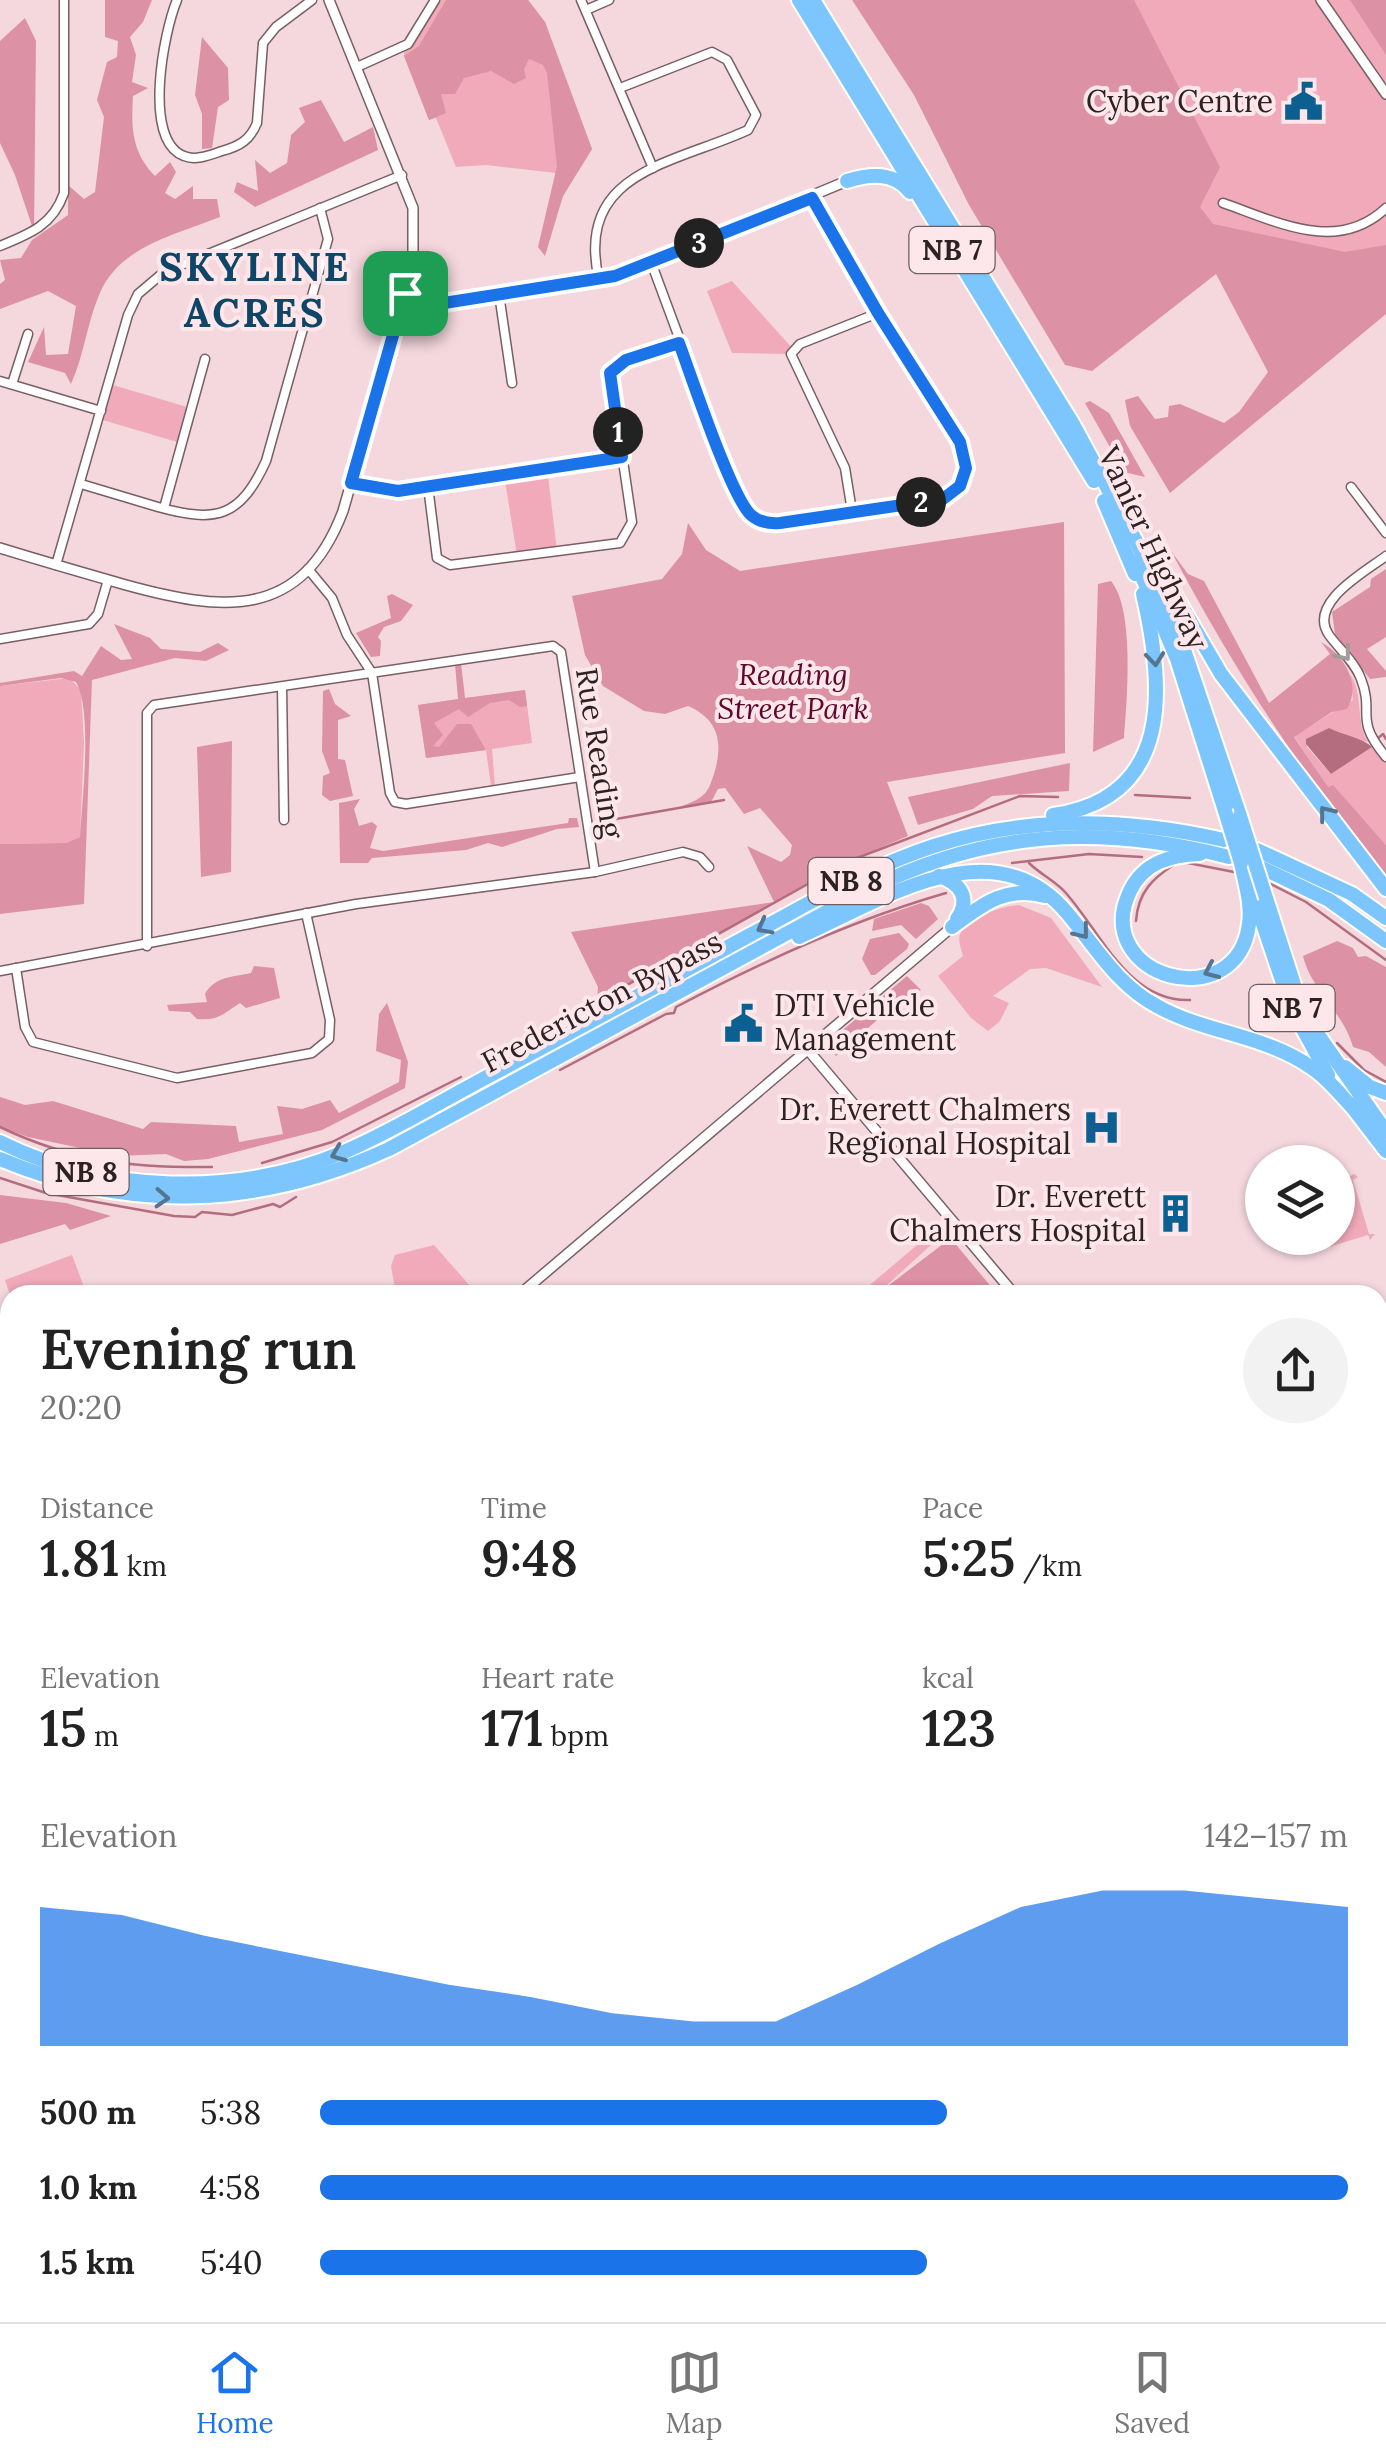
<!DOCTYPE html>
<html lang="en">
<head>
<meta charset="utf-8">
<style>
	:root { --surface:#fff; --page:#f2f2f2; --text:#222; --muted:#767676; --line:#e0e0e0; --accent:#1a73e8 }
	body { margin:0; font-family:Lora,serif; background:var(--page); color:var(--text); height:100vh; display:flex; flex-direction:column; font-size:38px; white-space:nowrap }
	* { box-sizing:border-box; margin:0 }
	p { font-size:32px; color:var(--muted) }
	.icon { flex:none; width:55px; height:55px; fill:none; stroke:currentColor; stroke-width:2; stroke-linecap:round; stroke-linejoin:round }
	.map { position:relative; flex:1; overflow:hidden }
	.drawer { position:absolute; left:0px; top:1285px; width:1388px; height:1038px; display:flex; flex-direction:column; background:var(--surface); border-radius:30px 30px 0 0; box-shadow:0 2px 8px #0004 }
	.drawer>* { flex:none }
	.fabs { position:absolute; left:1245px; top:1145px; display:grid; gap:20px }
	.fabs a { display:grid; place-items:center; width:110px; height:110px; border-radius:50%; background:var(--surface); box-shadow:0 2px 8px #0004; font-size:50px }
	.pin { position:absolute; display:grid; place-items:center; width:85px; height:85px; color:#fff; margin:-42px; border-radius:20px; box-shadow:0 5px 15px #0006 }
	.km { position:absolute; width:50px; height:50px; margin:-25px; border-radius:50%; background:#222; color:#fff; font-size:28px; line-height:50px; text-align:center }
	.round { display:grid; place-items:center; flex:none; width:105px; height:105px; border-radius:52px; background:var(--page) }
	.overview { display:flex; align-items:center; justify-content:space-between; height:170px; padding:0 40px }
	h1 { font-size:55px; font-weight:600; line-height:75px }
	.stats { display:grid; grid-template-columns:repeat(3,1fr); gap:15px; height:170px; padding:10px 40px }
	.stats div { display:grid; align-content:center }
	.stats b { font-size:50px; font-weight:600 }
	.stats small { font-size:28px; font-weight:400 }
	.stats p { font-size:28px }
	.chart { height:280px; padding:20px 40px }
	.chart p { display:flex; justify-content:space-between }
	.chart svg { width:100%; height:180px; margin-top:10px; fill:var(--accent); opacity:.7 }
	ul { padding:0 40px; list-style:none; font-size:32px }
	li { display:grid; grid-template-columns:160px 120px 1fr; align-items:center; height:75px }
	li i { height:25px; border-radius:12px; background:var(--accent) }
	.dock { display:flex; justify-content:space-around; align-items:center; height:140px; border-top:2px solid var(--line); background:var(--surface); font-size:28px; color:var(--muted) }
	.dock a { display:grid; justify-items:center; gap:5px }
	.dock .current { color:var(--accent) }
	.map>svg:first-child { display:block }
</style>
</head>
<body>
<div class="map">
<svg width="1386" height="2322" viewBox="0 0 1386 2322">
	<rect width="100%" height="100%" fill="#f4d8de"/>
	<g fill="#f0aaba">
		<path d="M435,0H528L545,22L592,149L563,196L556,173L486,165L456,167L436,118L429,120L404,56V47Z"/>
		<path d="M854,0H1386V312L1204,228L931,121Z"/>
		<path d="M732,281L793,349L791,354L732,353L707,291Z"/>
		<path d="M113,385L187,407L177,442L103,420Z"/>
		<path d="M547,467L557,551L517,556L504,474Z"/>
		<path d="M1350,674C1364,695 1355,721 1368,742L1348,738L1329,728L1307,739V747L1331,774L1372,747L1386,761V845L1332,785L1328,788L1294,736L1353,700Z"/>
		<path d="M69,678L81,690L84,743L80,837L66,843L0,844V686Z"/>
		<path d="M525,690L532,743L492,749L495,786H491L486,750L426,758L418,705Z"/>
		<path d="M1019,905L1051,918L1102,987L1046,968L1030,969L993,996L1009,1003L1000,1021L988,1031L971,1018L938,976L963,956C961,948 957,939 961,932C971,915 1002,907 1019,905Z"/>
		<path d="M1354,1174L1358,1177L1353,1180L1369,1234H1375L1370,1240L1368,1235L1332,1246L1331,1252L1332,1238H1338V1176L1342,1175L1344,1179Z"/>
		<path d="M942,1224L943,1234L876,1295H858Z"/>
		<path d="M434,1245L478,1295H396L391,1266L395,1255Z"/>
		<path d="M72,1255L87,1295H10L5,1280Z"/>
		<path d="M9,1766L10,1848L5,1852L10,1861V1896L3,1899L0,1774Z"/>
	</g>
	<g fill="#dc92a4">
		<path d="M105,0H152L143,22L130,37L136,55L132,82L148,88L133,96C131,129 132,152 155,176L170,162L176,172L165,193L175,199L193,186V199H217L220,217C175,235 119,246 99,295C87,324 84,355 71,384L65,373L28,362L44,327L46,355L68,354L76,306L48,291L0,309V284L5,280L0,260L21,258L32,240L68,215V185L84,199L95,192L104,117L97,100L107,62L117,57L118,41L105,37Z"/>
		<path d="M446,0H528L545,22L592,149L563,196L545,256L538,247L557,166L547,73L543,65L529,59L524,69L526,78L514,84L491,71L464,78L455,94H441L446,113L429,120L404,56L419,46Z"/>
		<path d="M852,0H1134L1220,167L1200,207L1213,224L1345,252L1386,245V314L1170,493L1130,426L1125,400L1138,396L1155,419L1168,417L1169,406L1180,404L1224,423L1239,412L1268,372L1216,274L1092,371L1065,365L969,205L914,95Z"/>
		<path d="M1350,0H1386V55Z"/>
		<path d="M25,18L36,41L34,232L15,175L0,143V41Z"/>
		<path d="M202,37L228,68L229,100L218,107L212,148L202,149V114L195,95Z"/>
		<path d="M321,100L344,142L373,127L378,150L255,207L234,192L237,182L258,191L255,160L270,173L287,163L291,135L305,122L299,108Z"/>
		<path d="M1090,401L1109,413L1145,477L1124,472L1085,403Z"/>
		<path d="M1064,522L1065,753L887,782L908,836L849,861L597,1001L598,987L571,932L774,902L747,846L781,862L790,855L792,845L760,808L744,814L725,788L718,789L711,802L680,807C687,804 696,801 702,796C709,791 711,782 714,774C723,744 720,720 688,706L665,714L644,711L603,686L585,655L572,596L662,579L682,554L688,523L706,550L740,571Z"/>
		<path d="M1171,551L1188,574L1204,581L1269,703L1330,654L1321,642C1344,655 1362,684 1347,709L1332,712L1294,737L1328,787L1333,785L1386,845V879C1303,776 1233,668 1171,551Z"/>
		<path d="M1386,569V637L1367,649L1386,671V677L1370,679L1335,634L1332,612L1370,587L1371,579Z"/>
		<path d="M1111,581C1135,610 1127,701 1124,738L1093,752L1098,584Z"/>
		<path d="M392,594L413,605L401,621L384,627L378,637L381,641L380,656L371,657L356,633L391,618L387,596Z"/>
		<path d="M114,624L150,638L161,649L200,652L218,643L229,650L206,661L175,658L92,680L84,904L0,914V844L66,843L80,837C82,801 93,711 76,682L61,678L0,686V683L74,671L82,676L101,646L121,660L132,659Z"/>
		<path d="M461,663L465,698L525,690L527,706L520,707L509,700L490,703L468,717L459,709L434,723L443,735L433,746L439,747L457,724H471L486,750L426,758L418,705L458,699L455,664Z"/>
		<path d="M329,689L335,704L351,716L338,720V759L345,760L353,796L330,801L322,795L323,776L330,773L322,751L323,691Z"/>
		<path d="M232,741L231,872L201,877L197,747Z"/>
		<path d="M1070,763L1069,791L992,796L973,809L918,825L908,797Z"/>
		<path d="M360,799L354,809L359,826L372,822L377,826L370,848L383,851L568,823L569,818H577L579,827L557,829L502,847L488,843L466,850L372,858L368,863H340L339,803Z"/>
		<path d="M921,903L929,906L938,919L916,939L901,925L872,931L874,919Z"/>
		<path d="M899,933L909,944L907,949L875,975H871L862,959L870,939Z"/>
		<path d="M1337,941L1353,948L1358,957L1366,956L1386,967V1067L1369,1052L1353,1047C1344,1013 1311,990 1303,956Z"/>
		<path d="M254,966L274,968L280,998L246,1008L240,1003C224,1013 219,1021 197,1019L190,1012L169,1011L167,1005L207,1002L205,994C215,976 233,977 251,973Z"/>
		<path d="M907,976L921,990L884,1014L836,1056L830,1047L831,1040Z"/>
		<path d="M387,1003L408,1062L405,1088L322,1130L208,1159L184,1161L166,1154L118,1156L28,1137L0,1127V1097L25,1105L53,1101L143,1129L151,1122L236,1126L239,1142L283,1134L277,1106L302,1109L330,1100L339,1113L399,1082L401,1060L376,1051L379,1014Z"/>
		<path d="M0,1195L66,1203L111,1216L70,1230L65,1224L0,1244Z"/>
		<path d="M947,1241H953L998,1295H876Z"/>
	</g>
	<path fill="#b36d7e" d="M1329,728C1343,735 1363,738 1372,747L1331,774L1306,744V739Z"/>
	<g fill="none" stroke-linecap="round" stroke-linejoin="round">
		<g stroke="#b36d7e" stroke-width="2.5">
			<path d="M1377,739L1383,734L1386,739"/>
			<path d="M1135,795L1190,798"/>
			<path d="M616,819L724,800"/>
			<path d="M1183,862L1234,872"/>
			<path d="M1012,863L1089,854L1142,857"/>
			<path d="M1029,863C1040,874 1055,881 1065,892C1101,932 1128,1002 1190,1000"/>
			<path d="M1267,882L1306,902L1386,960"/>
			<path d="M1136,921C1138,892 1153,878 1175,864"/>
			<path d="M1337,1043L1364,1070L1386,1082"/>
			<path d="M500,1056L849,861L1020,796L1058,797"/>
			<path d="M560,1070L666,1014L674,1013L676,1007C763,961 852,920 946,893"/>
			<path d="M0,1127C73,1162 133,1168 212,1167"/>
			<path d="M262,1163L332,1142L461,1077"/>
			<path d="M0,1178L46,1193L174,1216L195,1217L202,1212L232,1215L273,1204L280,1207L296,1197"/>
		</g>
		<defs>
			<g id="minor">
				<path d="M177,0C164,31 142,140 184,156C196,161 210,155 222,151C240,146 250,140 257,123L263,43L276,27L312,0"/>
				<path d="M581,0L653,168"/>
				<path d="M586,10L609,0"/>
				<path d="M357,67L408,44L435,0"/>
				<path d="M1223,203C1278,222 1337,254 1386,208"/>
				<path d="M0,246C30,234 53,225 64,193V0"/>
				<path d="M651,262L733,483C744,505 751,525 780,523L943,499L960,486L966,469L960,442L878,313L812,198"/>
				<path d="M599,280C574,171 674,164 748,130L756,115L727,60L712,52L620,88"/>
				<path d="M499,294L512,383"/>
				<path d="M0,381L101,411"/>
				<path d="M12,384L28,334"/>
				<path d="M351,483L398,491L622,457"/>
				<path d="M81,484C107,492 132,499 158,507C216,523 240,518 266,461L328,239L320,208"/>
				<path d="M428,486L437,558L450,565L620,543L632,522L610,373L626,360L679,343"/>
				<path d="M1351,487L1386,533"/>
				<path d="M164,508L205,359"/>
				<path d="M852,511L845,468L791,354L800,344L878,313"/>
				<path d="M1386,556C1365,572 1307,603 1329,635C1339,649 1355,662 1361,679C1375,715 1353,717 1386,757"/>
				<path d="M56,565L128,315L138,294L164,272L402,175"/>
				<path d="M308,569L332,598L347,635L372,673L390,793L395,802L406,804L580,777"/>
				<path d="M0,639L89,624L98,614L108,580"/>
				<path d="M282,687L284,820"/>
				<path d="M147,946V713L154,705L553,646L561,652L595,872"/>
				<path d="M16,968L25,1027L33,1042L177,1078L312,1053L329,1039L330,1020L306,913"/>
				<path d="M0,971L356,904L595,872L683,852L700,857L709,867"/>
				<path d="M0,1483L10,1479"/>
				<path d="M0,1505L10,1533"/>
				<path d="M0,1705L10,1710"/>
				<path d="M1378,1805L1386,1798"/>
				<path d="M1378,1949L1386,1959"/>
				<path d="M0,1950L10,1941"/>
				<path d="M0,2090L10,2081"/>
				<path d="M1378,2163L1386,2161"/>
				<path d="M1378,2233L1386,2243"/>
				<path d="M0,2243L10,2234"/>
				<path d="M105,2312L112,2322"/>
				<path d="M564,2312L572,2322"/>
				<path d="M695,2312L697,2322"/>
				<path d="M1058,2312L1066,2322L1075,2312"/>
				<path d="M1324,2312L1331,2322"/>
				<path d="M0,2320L2,2322"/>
				<path d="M41,2322L52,2312"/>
				<path d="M175,2322L187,2312"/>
				<path d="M384,2322H390"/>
				<path d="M511,2322L523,2312"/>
				<path d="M754,2322L761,2312"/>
				<path d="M1243,2322L1253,2312"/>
			</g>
			<g id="tertiary">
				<path d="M1321,0L1386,94"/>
				<path d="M405,293L444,303L615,277L847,181"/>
				<path d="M0,548C42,561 84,573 126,585C221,611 301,622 343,511L413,267V208L329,0"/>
				<path d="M808,1050L1015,1295"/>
				<path d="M519,1295L952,927"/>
				<path d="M1378,1721L1386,1731"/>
				<path d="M1378,2055L1386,2052"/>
				<path d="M1188,2312L1196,2322"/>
				<path d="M910,2322L921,2312"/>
			</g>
			<g id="primary">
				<path d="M1378,1407L1386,1400"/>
				<path d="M1378,1417L1386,1410"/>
				<path d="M290,2322L301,2312"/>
			</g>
			<g id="motorway">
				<path d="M799,0L1094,481"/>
				<path d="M813,0L1074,426L1137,543L1184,650L1240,816"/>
				<path d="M847,181C869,174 894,171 910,192"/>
				<path d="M1104,501L1135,574"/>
				<path d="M1154,559L1221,674L1386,889"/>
				<path d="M1136,562L1177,659L1225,811"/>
				<path d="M1053,815C1175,798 1164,684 1143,594"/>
				<path d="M1257,850L1352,894L1386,918"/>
				<path d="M1200,854C1171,855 1144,862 1130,891C1089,978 1237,1018 1249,924C1252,904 1245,883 1241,863"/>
				<path d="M1262,868L1329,900L1386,941"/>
				<path d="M939,876C961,883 971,899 957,919"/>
				<path d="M1254,897L1291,1007L1328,1075"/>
				<path d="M1266,898L1296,991L1314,1029L1386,1132"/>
				<path d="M952,927C982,905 1006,885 1045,896"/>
				<path d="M799,937C882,900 994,824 1068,914C1096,947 1117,985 1157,1006C1205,1033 1266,1035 1312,1068C1329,1079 1341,1096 1355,1110"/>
				<path d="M1345,1067L1370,1087L1386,1093"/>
				<path d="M1350,1104L1386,1151"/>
				<path d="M0,1142C105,1194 237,1197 344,1152C393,1131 438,1103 485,1078C574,1031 662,983 750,935C810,903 869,867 934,846C1029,815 1127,818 1224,840"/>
				<path d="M0,1159C130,1214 262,1207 389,1149L867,890C987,830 1100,824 1229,857"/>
			</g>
		</defs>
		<use href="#minor" stroke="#775f64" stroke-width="11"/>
		<use href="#tertiary" stroke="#775f64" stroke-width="12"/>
		<use href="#primary" stroke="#fff" stroke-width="15"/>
		<use href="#motorway" stroke="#fff" stroke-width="18"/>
		<use href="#minor" stroke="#fff" stroke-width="8"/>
		<use href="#tertiary" stroke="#fff" stroke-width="9"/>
		<use href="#primary" stroke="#b1ddfe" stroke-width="11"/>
		<use href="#motorway" stroke="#7dc6fd" stroke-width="14"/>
		<defs>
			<g id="motorway-bridge">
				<path d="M1225,811L1241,863"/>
				<path d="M1240,816L1266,898"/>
			</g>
		</defs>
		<use href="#motorway-bridge" stroke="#fff" stroke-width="18" stroke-linecap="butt"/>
		<use href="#motorway-bridge" stroke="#7dc6fd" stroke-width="14"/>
	</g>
	<defs><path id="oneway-chevron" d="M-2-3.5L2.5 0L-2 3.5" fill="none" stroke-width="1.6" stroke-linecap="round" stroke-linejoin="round" transform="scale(2.5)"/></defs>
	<use stroke="#a09c9c" href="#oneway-chevron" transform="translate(1344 654) rotate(52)"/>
	<g stroke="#547490">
		<use href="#oneway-chevron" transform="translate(1155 659) rotate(84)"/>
		<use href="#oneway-chevron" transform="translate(1326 813) rotate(-128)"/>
		<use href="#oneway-chevron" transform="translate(764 927) rotate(152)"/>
		<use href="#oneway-chevron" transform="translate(1082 932) rotate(52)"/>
		<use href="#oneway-chevron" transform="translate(1211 971) rotate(156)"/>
		<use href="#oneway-chevron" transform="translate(338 1154) rotate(158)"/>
		<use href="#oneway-chevron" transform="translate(162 1198) rotate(3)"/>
	</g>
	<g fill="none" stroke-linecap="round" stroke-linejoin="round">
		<defs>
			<path id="route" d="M812,198L878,313L960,442L966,468L960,486L943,499L780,523C769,524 759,522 751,515C731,497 691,375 679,343L626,360L610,373L622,457L398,491L351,483L405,293L444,303L615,276Z"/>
		</defs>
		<use href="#route" stroke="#fff" stroke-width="20"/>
		<use href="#route" stroke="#1a73e8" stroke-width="12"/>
	</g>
	<defs>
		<symbol id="civic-bare" viewBox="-9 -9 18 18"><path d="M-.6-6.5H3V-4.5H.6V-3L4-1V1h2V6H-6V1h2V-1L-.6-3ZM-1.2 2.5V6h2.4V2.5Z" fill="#0b6091" stroke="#fee7eb" stroke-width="2.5" paint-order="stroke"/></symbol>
		<symbol id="hospital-bare" viewBox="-9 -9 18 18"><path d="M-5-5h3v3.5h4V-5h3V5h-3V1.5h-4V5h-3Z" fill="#0b6091" stroke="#fee7eb" stroke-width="2.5" paint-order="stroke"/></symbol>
		<symbol id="building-bare" viewBox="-9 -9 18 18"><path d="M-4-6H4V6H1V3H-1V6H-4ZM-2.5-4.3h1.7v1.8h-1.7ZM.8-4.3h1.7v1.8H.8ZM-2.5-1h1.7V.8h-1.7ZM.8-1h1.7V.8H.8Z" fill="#0b6091" stroke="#fee7eb" stroke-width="2.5" paint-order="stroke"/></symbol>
	</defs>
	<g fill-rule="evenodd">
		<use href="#civic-bare" x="1276" y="74" width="55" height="55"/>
		<use href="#civic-bare" x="716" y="996" width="55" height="55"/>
		<use href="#hospital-bare" x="1074" y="1100" width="55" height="55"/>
		<use href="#building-bare" x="1148" y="1186" width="55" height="55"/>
	</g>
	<g text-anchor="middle" stroke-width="8" stroke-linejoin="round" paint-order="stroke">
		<g fill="#fee7eb" stroke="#6b5d60" stroke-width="2.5">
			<rect x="909.5" y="227" width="85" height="46" rx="8"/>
			<rect x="808.5" y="858" width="85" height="46" rx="8"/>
			<rect x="1249.5" y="985" width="85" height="46" rx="8"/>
			<rect x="43.5" y="1149" width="85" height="46" rx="8"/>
		</g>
		<g font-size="28" font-weight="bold" fill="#2c2224">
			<text x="952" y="260">NB 7</text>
			<text x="851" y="891">NB 8</text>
			<text x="1292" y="1018">NB 7</text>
			<text x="86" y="1182">NB 8</text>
		</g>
		<g font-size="30" fill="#2c2224" stroke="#fee7eb" text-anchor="end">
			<text x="1273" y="112">Cyber Centre</text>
			<text x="774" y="1016" text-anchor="start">DTI Vehicle<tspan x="774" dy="34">Management</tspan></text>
			<text x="1071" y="1120">Dr. Everett Chalmers<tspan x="1071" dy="34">Regional Hospital</tspan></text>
			<text x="1146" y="1207">Dr. Everett<tspan x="1146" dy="34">Chalmers Hospital</tspan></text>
		</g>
		<g font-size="30" fill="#2c2224" stroke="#fee7eb">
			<text transform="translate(1153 548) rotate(65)" y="10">Vanier Highway</text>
			<text transform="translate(599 753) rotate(81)" y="10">Rue Reading</text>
			<text transform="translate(602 1002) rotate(-28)" y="10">Fredericton Bypass</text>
		</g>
		<g font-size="30" font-style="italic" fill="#60062b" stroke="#fee7eb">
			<text x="793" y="685">Reading<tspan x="793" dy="34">Street Park</tspan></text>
		</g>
		<g font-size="40" font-weight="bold" letter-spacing="2.5" fill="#0f4567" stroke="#fee7eb">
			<text x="255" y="281">SKYLINE<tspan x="255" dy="46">ACRES</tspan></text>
		</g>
	</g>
</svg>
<div class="fabs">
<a><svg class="icon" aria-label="layers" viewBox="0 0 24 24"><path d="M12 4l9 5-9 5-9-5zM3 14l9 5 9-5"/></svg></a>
</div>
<div class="pin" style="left:405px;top:293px;background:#1e9e55"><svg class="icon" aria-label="arrive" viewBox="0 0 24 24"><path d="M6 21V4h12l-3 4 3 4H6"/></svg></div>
<b class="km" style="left:618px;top:432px">1</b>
<b class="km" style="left:921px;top:502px">2</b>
<b class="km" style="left:699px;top:243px">3</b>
<section class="drawer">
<div class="overview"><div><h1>Evening run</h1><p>20:20</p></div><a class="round"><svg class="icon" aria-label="share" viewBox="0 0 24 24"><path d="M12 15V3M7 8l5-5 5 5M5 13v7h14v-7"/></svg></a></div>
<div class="stats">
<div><p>Distance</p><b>1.81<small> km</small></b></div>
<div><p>Time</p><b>9:48</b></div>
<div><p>Pace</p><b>5:25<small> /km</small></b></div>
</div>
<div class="stats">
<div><p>Elevation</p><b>15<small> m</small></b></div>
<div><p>Heart rate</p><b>171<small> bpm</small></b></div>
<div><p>kcal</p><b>123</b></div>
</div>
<div class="chart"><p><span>Elevation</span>142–157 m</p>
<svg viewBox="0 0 160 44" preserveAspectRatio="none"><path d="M0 44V10L10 12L20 17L30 21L40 25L50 29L60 32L70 36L80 38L90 38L100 29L110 19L120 10L130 6L140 6L150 8L160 10V44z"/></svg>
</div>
<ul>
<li><b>500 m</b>5:38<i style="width:61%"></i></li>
<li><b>1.0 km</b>4:58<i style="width:100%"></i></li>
<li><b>1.5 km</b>5:40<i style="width:59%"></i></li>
</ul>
</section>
</div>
<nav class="dock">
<a class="current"><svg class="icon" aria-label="home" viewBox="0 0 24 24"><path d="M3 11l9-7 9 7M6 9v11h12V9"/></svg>Home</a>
<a><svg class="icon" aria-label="map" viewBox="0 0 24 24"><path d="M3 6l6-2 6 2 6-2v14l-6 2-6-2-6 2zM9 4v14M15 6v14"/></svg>Map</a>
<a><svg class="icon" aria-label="saved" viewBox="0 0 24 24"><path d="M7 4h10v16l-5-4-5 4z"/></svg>Saved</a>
</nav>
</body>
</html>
